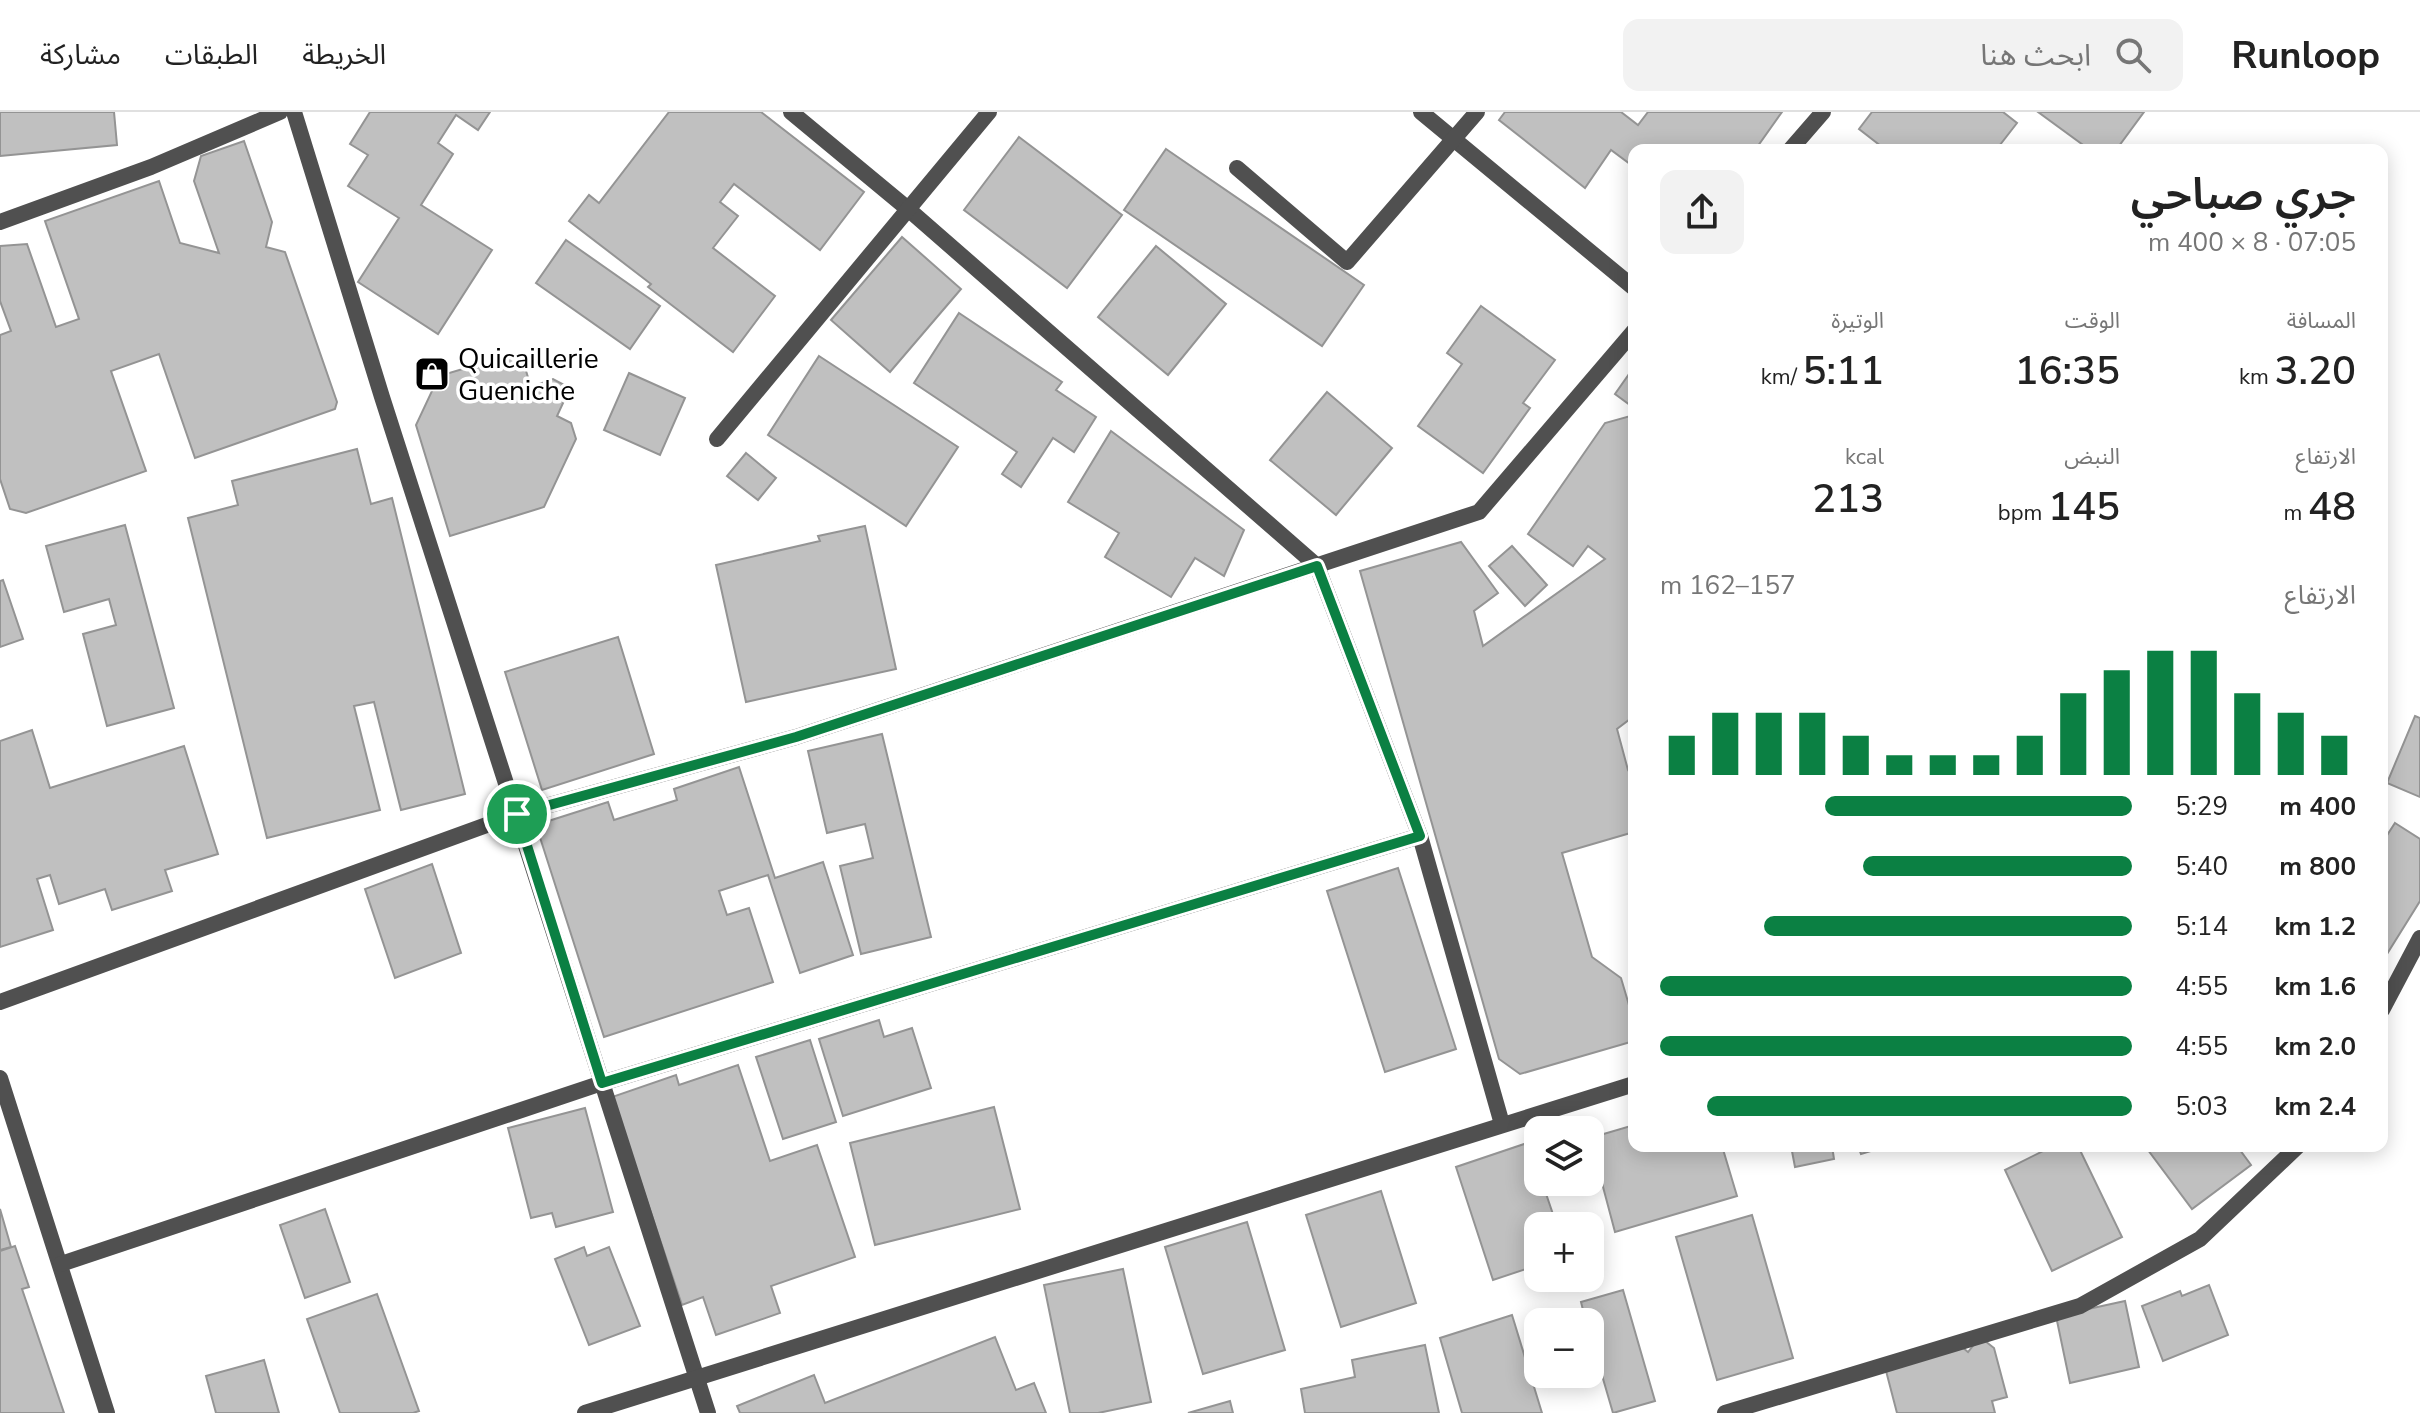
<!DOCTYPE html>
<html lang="ar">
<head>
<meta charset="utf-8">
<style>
	:root { --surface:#fff; --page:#f2f2f2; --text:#222; --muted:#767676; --line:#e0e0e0; --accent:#0b8043 }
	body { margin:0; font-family:"Nunito Sans","Noto Sans Arabic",sans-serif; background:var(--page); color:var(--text); direction:rtl; height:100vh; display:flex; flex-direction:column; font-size:30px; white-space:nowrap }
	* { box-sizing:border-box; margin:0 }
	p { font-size:26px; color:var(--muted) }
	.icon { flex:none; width:44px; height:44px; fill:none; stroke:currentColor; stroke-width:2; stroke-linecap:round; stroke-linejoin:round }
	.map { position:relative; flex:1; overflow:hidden; direction:ltr }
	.details { position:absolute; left:1628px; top:32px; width:760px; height:1008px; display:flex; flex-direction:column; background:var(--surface); border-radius:16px; box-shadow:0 4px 20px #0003; direction:rtl }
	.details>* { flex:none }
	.tools { position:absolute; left:1524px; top:1004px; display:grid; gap:16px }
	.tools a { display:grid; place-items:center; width:80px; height:80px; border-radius:16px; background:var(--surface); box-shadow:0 4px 20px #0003; font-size:40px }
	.pin { position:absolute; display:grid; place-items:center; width:68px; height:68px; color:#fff; margin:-34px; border:4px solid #fff; border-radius:50%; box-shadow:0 2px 8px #0007 }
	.round { display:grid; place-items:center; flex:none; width:84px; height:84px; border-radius:16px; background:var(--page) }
	.overview { display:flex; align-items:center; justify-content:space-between; height:136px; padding:0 32px }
	h1 { font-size:44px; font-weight:600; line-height:60px }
	.figures { display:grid; grid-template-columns:repeat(3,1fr); gap:12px; height:136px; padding:8px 32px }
	.figures div { display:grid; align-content:center }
	.figures b { font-size:40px; font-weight:600 }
	.figures small { font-size:22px; font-weight:400 }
	.figures p { font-size:22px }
	.chart { height:224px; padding:16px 32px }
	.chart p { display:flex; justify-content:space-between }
	.chart svg { width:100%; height:144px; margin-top:8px; stroke:var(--accent); stroke-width:6 }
	ul { padding:0 32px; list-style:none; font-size:26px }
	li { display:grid; grid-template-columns:128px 96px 1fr; align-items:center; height:60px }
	li i { height:20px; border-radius:10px; background:var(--accent) }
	header { display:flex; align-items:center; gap:48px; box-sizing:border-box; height:112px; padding:0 40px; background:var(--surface); border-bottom:2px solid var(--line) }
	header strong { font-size:38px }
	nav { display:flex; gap:44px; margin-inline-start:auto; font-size:28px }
	.search { width:560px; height:72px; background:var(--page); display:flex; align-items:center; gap:20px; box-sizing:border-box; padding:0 28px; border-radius:16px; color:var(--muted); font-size:30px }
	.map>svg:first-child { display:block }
</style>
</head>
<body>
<header>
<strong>Runloop</strong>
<div class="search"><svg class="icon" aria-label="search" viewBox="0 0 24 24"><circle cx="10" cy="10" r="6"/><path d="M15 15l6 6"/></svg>ابحث هنا</div>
<nav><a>الخريطة</a><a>الطبقات</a><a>مشاركة</a></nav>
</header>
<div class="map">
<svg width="2420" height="1301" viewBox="0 0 2420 1301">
	<rect width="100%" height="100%" fill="#fff"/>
	<g fill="#c0c0c0" stroke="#949494" stroke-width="2">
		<path d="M0,0H114L117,33L0,44Z"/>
		<path d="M370,0H490L478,18L456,3L438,31L453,42L421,93L492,138L438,222L358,170L399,106L348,74L368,43L350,32Z"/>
		<path d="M669,0H761L864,80L820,138L734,72L720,90L738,104L713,136L775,184L733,240L648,175L651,172L569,109L589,83L599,91Z"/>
		<path d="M1505,0H1621L1638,13L1648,0H1782L1755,38H1634V55L1611,38L1585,76L1499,8Z"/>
		<path d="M1872,0H2003L2017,11L1996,38H1886L1859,17Z"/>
		<path d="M2038,0H2144L2116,38H2090Z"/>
		<path d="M1019,25L1122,103L1067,176L964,98Z"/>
		<path d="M244,29L272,110L266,135L285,140L337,290L335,297L195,346L159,242L111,259L146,359L26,401L10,397L0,367V223L11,219L0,189V134L27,132L56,215L79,207L45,109L159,69L180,131L219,141L194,69L201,44Z"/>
		<path d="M1166,37L1364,173L1322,234L1124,98Z"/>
		<path d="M902,125L961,177L890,260L831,208Z"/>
		<path d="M566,128L660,194L630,237L536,171Z"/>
		<path d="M1156,134L1226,192L1168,263L1098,205Z"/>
		<path d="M1481,194L1555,248L1523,291L1530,296L1483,361L1418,314L1462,252L1447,241Z"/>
		<path d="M959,201L1062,270L1056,278L1096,305L1074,340L1053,326L1021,375L1002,362L1017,340L914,271Z"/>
		<path d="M513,242L522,246L531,275L553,267L570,276L557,304L571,311L576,327L544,395L450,424L416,313L439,264Z"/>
		<path d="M819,244L958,335L906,414L768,323Z"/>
		<path d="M1634,255V296L1615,282Z"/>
		<path d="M629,261L685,286L660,343L604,318Z"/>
		<path d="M1327,280L1392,336L1336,403L1270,348Z"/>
		<path d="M1634,303V604L1617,617L1628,658L1634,666V720L1562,741L1592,845L1621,866L1634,910V929L1520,962L1499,947L1360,459L1461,430L1498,481L1474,499L1483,534L1605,447L1588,434L1573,454L1528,422L1605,311Z"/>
		<path d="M1111,319L1244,418L1224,464L1195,446L1171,485L1105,445L1119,421L1068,390Z"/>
		<path d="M357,337L371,392L392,386L465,682L401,698L374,590L354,594L380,698L267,726L188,406L238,393L232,369Z"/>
		<path d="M746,341L776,366L758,388L727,364Z"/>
		<path d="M125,413L174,596L107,614L83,522L116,513L109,487L64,500L46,434Z"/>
		<path d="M865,414L896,557L746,590L716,453L820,429L818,424Z"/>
		<path d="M1512,434L1547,473L1525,494L1489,454Z"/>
		<path d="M3,468L23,527L0,535V469Z"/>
		<path d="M618,525L654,642L542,678L505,560Z"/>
		<path d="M2415,604L2420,606V685L2387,671Z"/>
		<path d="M32,618L50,676L184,634L218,742L165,758L172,779L112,798L105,777L59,792L50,763L37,767L53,818L0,835V629Z"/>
		<path d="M882,622L931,825L861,842L840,754L873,746L865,712L827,721L808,639Z"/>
		<path d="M739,655L775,766L823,750L853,843L800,861L768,763L719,779L727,803L749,796L773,870L604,925L536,713L608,690L614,708L677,688L674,677Z"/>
		<path d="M2395,711L2420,727V789L2382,850V731Z"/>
		<path d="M432,752L461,841L395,866L365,777Z"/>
		<path d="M1398,756L1456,937L1385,960L1327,779Z"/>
		<path d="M879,908L884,925L912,916L931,976L843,1004L819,927Z"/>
		<path d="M810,928L836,1010L783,1027L756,945Z"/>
		<path d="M738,953L770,1049L817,1033L855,1145L771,1174L780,1201L716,1223L703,1185L682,1193L612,985L676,963L679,973Z"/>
		<path d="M994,995L1020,1097L875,1133L850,1031Z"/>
		<path d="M585,996L613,1100L556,1115L552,1101L531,1106L508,1016Z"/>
		<path d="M1634,1013V1034H1722L1737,1084L1615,1120L1590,1026Z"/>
		<path d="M1530,1030L1538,1056V1070H1542L1557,1114H1538V1153L1493,1168L1456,1055Z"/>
		<path d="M1791,1034H1832L1834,1047L1795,1055Z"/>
		<path d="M1858,1034H1887L1861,1042Z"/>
		<path d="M2053,1034H2078L2122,1125L2052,1159L2005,1058Z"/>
		<path d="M2145,1034H2237L2251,1053L2192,1097Z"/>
		<path d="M1381,1079L1416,1191L1341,1215L1306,1103Z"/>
		<path d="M0,1097L11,1135L0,1138Z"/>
		<path d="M325,1097L350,1170L305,1186L280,1113Z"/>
		<path d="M1752,1103L1793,1246L1717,1268L1676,1125Z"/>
		<path d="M1247,1110L1285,1238L1203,1262L1165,1135Z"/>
		<path d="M15,1134L29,1175L22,1177L64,1301H0V1139Z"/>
		<path d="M584,1135L587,1144L609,1135L640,1214L589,1233L555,1147Z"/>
		<path d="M1123,1157L1151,1290L1098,1301H1070L1044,1173Z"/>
		<path d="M2209,1173L2228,1223L2163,1249L2142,1194L2180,1179L2182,1184Z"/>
		<path d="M1623,1178L1655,1289L1613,1301L1590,1222V1210H1586L1581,1190Z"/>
		<path d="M377,1182L419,1299L413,1301H340L307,1207Z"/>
		<path d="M2125,1189L2139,1255L2070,1271L2056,1204Z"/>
		<path d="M1512,1203L1542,1301H1462L1440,1226Z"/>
		<path d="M995,1225L1016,1278L1034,1271L1046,1301H740L737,1294L814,1263L825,1291Z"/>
		<path d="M1980,1225L1994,1236L2007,1285L1992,1289L1995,1301H1897L1885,1255L1962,1235L1968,1240Z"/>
		<path d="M1425,1233L1439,1301H1305L1301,1277L1355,1265L1352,1248Z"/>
		<path d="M264,1248L279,1301H216L206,1264Z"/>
		<path d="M1230,1289L1233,1301H1188Z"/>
	</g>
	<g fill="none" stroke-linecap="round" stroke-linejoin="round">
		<g stroke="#505050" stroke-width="16">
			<path d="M294,0L382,285L708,1301"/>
			<path d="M791,0L908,97L1317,454L1420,724L1502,1012"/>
			<path d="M1421,0L1634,176"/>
			<path d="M1790,38L1823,0"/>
			<path d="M1237,56L1347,150L1477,0"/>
			<path d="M0,110L151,55L280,0"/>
			<path d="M717,327L989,0"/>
			<path d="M0,890L517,702L796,625L1479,400L1634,219"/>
			<path d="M2382,898L2420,826"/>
			<path d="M0,966L107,1301"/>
			<path d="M61,1152L602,971L1420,724"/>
			<path d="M585,1301L1634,972"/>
			<path d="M1725,1301L2080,1194L2200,1127L2298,1034"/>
		</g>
	</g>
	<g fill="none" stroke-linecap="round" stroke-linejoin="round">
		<defs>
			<path id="route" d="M1317,454L1420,724L602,971L517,702L796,625Z"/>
		</defs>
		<use href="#route" stroke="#fff" stroke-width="16"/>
		<use href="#route" stroke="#0b8043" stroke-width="10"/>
	</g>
	<defs>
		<symbol id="shop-square" viewBox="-11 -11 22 22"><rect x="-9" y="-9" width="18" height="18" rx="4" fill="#000" stroke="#fff"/><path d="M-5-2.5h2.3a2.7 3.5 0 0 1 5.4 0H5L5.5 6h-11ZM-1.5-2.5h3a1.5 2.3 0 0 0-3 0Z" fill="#fff"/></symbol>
	</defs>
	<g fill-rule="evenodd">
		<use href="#shop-square" x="412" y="242" width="40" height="40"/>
	</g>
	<g text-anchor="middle" stroke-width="7" stroke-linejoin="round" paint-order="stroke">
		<g font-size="28" fill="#000" stroke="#fff" text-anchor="start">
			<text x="458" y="256">Quicaillerie<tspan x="458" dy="32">Gueniche</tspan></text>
		</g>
	</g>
</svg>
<div class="tools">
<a><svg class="icon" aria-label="layers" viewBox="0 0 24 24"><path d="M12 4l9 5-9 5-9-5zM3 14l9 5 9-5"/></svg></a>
<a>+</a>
<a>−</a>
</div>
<div class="pin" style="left:517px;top:702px;background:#1e9e55"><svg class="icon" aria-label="arrive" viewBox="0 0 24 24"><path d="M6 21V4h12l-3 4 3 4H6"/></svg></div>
<section class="details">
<div class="overview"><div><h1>جري صباحي</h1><p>07:05 · 8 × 400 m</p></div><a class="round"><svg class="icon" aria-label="share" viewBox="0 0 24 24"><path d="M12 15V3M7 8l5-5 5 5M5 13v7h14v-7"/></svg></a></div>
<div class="figures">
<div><p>المسافة</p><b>3.20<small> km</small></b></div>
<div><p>الوقت</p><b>16:35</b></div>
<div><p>الوتيرة</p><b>5:11<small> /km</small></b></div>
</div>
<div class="figures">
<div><p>الارتفاع</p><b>48<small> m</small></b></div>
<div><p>النبض</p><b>145<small> bpm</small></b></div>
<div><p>kcal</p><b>213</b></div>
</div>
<div class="chart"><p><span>الارتفاع</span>157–162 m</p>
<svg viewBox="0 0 160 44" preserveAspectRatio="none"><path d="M5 44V32M15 44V25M25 44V25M35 44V25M45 44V32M55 44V38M65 44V38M75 44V38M85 44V32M95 44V19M105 44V12M115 44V6M125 44V6M135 44V19M145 44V25M155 44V32"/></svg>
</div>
<ul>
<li><b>400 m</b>5:29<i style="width:65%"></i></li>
<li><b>800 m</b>5:40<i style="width:57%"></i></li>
<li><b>1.2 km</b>5:14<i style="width:78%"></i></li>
<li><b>1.6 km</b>4:55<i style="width:100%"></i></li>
<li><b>2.0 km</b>4:55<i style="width:100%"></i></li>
<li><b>2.4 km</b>5:03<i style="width:90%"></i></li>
</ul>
</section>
</div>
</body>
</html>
